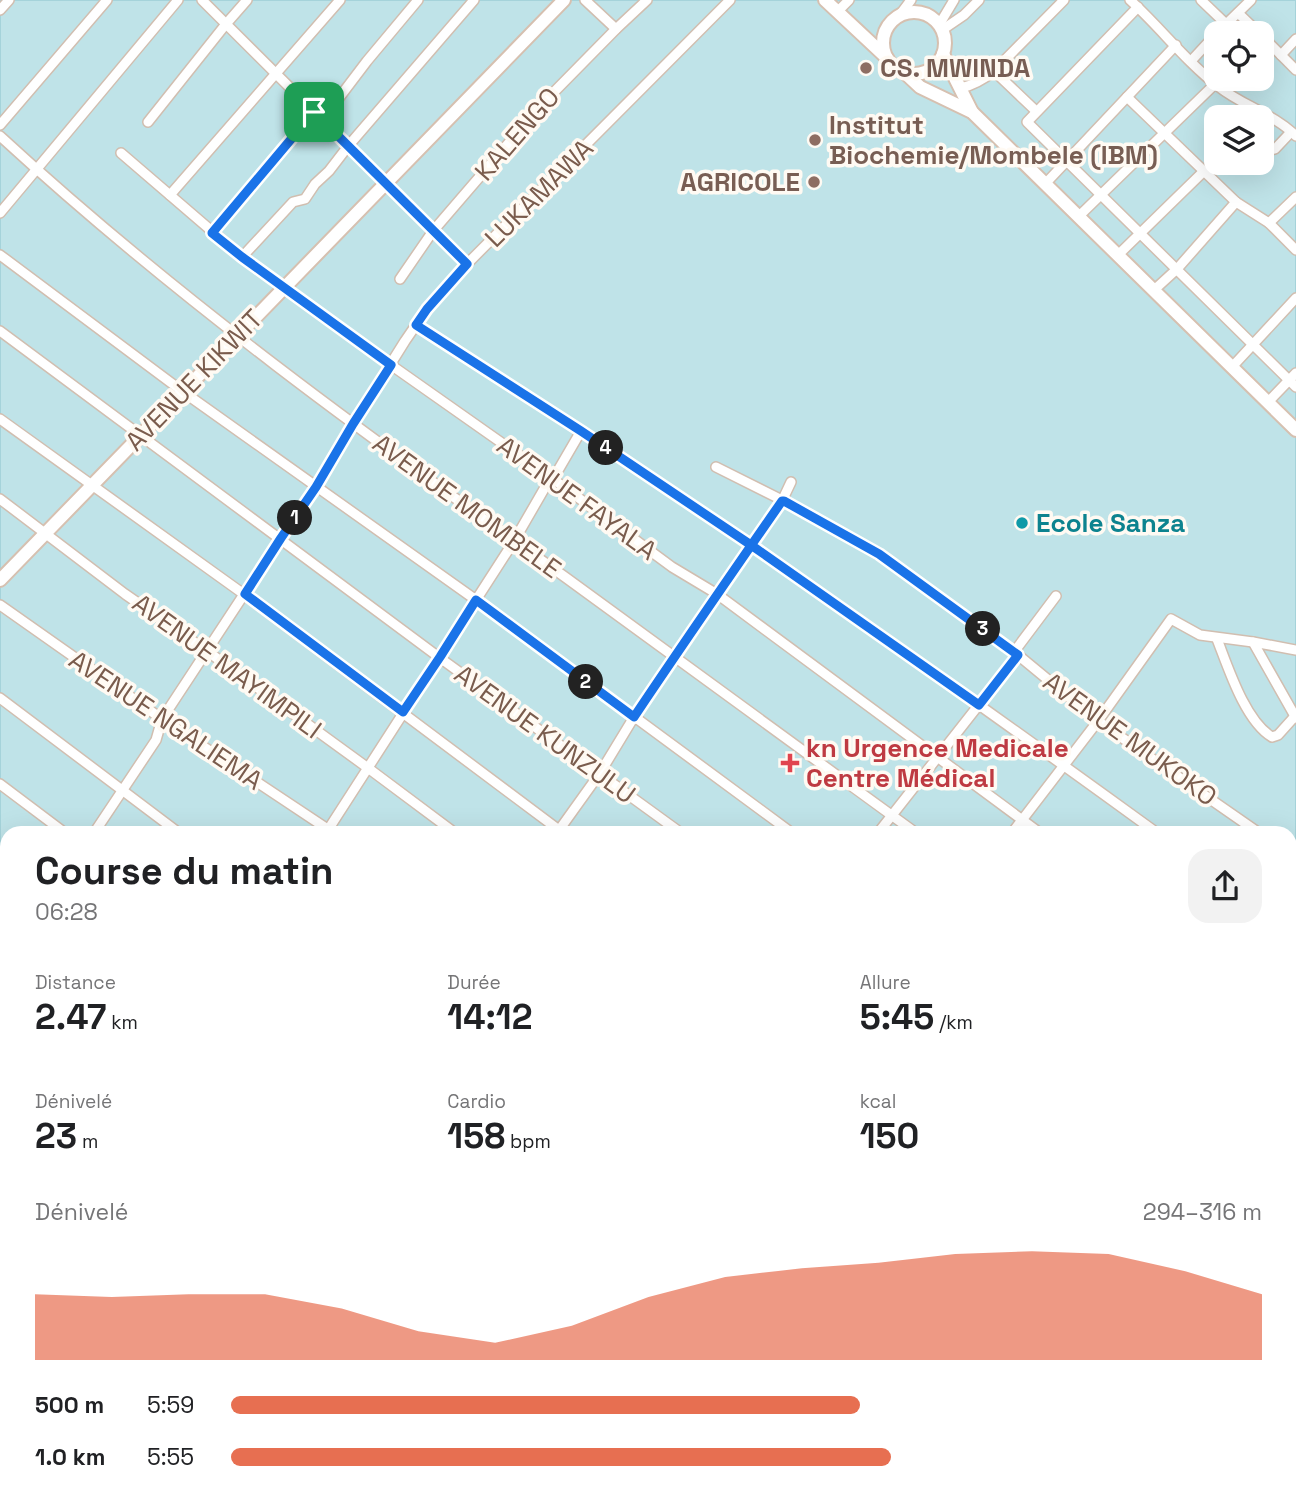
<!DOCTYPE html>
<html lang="fr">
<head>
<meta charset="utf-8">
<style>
	:root { --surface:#fff; --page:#f2f2f2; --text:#202124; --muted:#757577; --accent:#e76f51 }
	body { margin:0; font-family:"Space Grotesk",sans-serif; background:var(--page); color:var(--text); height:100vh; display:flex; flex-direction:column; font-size:26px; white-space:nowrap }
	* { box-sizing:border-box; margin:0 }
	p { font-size:23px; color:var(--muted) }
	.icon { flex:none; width:38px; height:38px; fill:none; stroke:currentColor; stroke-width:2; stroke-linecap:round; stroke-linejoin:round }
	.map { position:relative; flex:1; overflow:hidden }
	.sheet { position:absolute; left:0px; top:826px; width:1297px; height:674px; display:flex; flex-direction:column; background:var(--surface); border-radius:21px 21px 0 0; box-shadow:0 7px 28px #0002 }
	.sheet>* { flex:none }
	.buttons { position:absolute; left:1204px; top:21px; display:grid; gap:14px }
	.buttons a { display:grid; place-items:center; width:70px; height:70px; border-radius:14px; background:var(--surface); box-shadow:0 7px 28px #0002; font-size:35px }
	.pin { position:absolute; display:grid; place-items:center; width:60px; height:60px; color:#fff; margin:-30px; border-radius:14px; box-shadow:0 4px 10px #0006 }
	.km { position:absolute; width:35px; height:35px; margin:-18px; border-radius:50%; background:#222; color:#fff; font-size:19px; line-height:35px; text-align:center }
	.round { display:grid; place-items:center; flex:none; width:74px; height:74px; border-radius:21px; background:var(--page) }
	.headline { display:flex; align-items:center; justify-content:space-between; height:119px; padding:0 35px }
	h1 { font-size:38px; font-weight:700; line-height:52px }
	.figures { display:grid; grid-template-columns:repeat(3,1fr); gap:10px; height:119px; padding:7px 35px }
	.figures div { display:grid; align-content:center }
	.figures b { font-size:35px; font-weight:700 }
	.figures small { font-size:19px; font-weight:400 }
	.figures p { font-size:19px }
	.chart { height:196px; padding:14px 35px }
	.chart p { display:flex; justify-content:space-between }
	.chart svg { width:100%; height:126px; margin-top:7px; fill:var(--accent); opacity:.7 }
	ul { padding:0 35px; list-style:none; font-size:23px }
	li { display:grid; grid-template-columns:112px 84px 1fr; align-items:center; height:52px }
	li i { height:18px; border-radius:9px; background:var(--accent) }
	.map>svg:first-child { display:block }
</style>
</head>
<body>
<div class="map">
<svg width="1296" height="1499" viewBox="0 0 1296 1499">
	<rect width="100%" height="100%" fill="#fdf6ec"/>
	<path fill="#bfe3e8" stroke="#a5d3da" stroke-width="2" fill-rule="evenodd" d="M0,0H1296V1499H0ZM1216,33H1262V79H1216ZM1216,117H1262V163H1216ZM7,833H1290V1493H7Z"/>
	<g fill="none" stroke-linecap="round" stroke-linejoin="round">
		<defs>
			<g id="street">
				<path d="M202,0L467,264"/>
				<path d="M585,0L616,29"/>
				<path d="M1130,0C1161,28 1186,62 1219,87C1243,106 1274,114 1296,136"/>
				<path d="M1201,0L1226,24"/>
				<path d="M1138,7L1027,122L1296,387"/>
				<path d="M0,10L9,0"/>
				<path d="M837,12L849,0"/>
				<path d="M1238,13L1259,33"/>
				<path d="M899,16L911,0"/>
				<path d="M939,25L954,0"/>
				<path d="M942,30L964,15L979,0"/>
				<path d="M1217,33L1251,0"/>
				<path d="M1262,36L1296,70"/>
				<path d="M1281,55L1296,39"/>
				<path d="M1191,61L1216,34"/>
				<path d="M994,71L1036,111"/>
				<path d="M961,88C974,85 984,79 994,71L1064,0"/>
				<path d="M1127,97L1236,202L1269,223L1296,197"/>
				<path d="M323,119L367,61L418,0"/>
				<path d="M148,122L226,24L247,0"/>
				<path d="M0,125L107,0"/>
				<path d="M0,136C176,298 370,438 565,577C683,662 799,748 916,833"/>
				<path d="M1267,147L1271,150L1275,149L1291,132"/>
				<path d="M121,153L242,257L391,365L553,479L672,567L717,594L1040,833"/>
				<path d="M1045,184L1176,45"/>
				<path d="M170,195L340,0"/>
				<path d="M0,213L178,0"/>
				<path d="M1078,217L1215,84"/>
				<path d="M1269,223L1296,250"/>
				<path d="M212,233L314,112"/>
				<path d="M0,255L182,391L476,600L792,833"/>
				<path d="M1118,255L1203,172"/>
				<path d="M242,257L293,202L305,199L315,184L329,171L349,145L474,0"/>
				<path d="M400,279L433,231L513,138L555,91L616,29L647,0"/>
				<path d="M1154,290L1177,269L1236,202"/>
				<path d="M416,325C471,360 526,395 581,431C776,559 967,695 1157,833"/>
				<path d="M0,331L440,658L681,833"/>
				<path d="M1232,367L1296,298"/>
				<path d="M1268,402L1296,373"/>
				<path d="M0,419L245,595L563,833"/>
				<path d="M716,467L784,501L879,554L1018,655L1098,721L1259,833"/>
				<path d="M553,479L581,431"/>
				<path d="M0,499L125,594L207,651L368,768L455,833"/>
				<path d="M0,605L162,719L332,832"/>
				<path d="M1217,639C1228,667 1245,721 1272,737L1278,735L1296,715"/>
				<path d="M1253,642L1296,718"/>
				<path d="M1014,652L1056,596"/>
				<path d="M0,698L179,833"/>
				<path d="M0,784L65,833"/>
				<path d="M94,833L156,740L162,719L281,538L316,487L353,424L405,341L427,309L467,264L730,0"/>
				<path d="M326,833L514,541L551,477"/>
				<path d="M557,833L600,773L634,717L782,501L791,482"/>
				<path d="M878,833L1018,655"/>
				<path d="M1012,833L1098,721L1171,619L1200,635L1253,642L1296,650"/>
				<path d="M1290,854L1296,859"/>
				<path d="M0,865L7,871"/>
				<path d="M1290,930L1296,934"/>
				<path d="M0,951L7,956"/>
				<path d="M0,980L7,971"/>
				<path d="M1290,1015L1296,1019"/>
				<path d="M0,1042L7,1047"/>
				<path d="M1290,1106L1296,1111"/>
				<path d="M0,1126L7,1132"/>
				<path d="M1290,1147L1296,1139"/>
				<path d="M1290,1198L1296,1203"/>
				<path d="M0,1208L7,1214"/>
				<path d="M1290,1283L1296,1288"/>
				<path d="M0,1300L7,1305"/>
				<path d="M0,1342L7,1331"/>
				<path d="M1290,1366L1296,1371"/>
				<path d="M0,1386L7,1391"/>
				<path d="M0,1435L7,1442"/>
				<path d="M1290,1451L1296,1455"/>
				<path d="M54,1493L60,1499"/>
				<path d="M139,1493L147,1499"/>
				<path d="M254,1493L262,1499"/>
				<path d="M368,1493L377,1499"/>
				<path d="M484,1493L493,1499"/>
				<path d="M609,1493L618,1499"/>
				<path d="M730,1493L738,1499"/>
				<path d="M842,1493L850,1499"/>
				<path d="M957,1493L966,1499"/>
				<path d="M1069,1493L1078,1499"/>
				<path d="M1204,1493L1212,1499"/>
				<path d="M111,1499L116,1493"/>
				<path d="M358,1499L363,1493"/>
				<path d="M512,1499L516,1493"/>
				<path d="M758,1499L763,1493"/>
				<path d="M1016,1499L1021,1493"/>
			</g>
			<g id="secondary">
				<path d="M825,0L887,58"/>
				<circle cx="914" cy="43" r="31"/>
				<path d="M943,54L972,112"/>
				<path d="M905,73L920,87L972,112L1296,430"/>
				<path d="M0,580L564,0"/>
				<path d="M1290,1333L1296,1325"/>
				<path d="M1160,1499L1165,1493"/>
			</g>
		</defs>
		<use href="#street" stroke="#d1beb0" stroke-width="12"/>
		<use href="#secondary" stroke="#d6c0b0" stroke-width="16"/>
		<use href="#street" stroke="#fff" stroke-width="9"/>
		<use href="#secondary" stroke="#fff" stroke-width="12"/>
	</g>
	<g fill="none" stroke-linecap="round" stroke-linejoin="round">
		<defs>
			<path id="route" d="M314,112L212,233L242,257L391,365L353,424L316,487L281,538L245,594L403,712L440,657L476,600L634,717C683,644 732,573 782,501H784L879,554L1018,655L979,705L751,545L581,431L416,325L427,309L467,264L314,112"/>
		</defs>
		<use href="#route" stroke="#fff" stroke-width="14"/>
		<use href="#route" stroke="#1a73e8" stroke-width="9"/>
	</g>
	<g fill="#8d6e63" stroke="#fffaf3" stroke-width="2.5">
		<circle cx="866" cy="68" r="7"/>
		<circle cx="815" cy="140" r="7"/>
		<circle cx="814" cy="182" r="7"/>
	</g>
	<circle fill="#0f9aa8" stroke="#fffaf3" stroke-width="2.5" cx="1022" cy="523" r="7"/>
	<path fill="#e0444e" stroke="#fffaf3" stroke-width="2.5" d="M786.5 752.5h7v7h7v7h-7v7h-7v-7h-7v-7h7z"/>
	<g text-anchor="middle" stroke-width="7" stroke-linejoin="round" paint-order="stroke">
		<g font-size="26" font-weight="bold" fill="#785e54" stroke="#fffaf3" text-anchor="start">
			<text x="880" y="77">CS. MWINDA</text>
			<text x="829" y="134">Institut<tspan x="829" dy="30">Biochemie/Mombele (IBM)</tspan></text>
			<text x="800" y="191" text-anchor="end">AGRICOLE</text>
		</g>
		<g font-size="26" fill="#7a5c4d" stroke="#fffaf3">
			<text transform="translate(517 134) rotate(-49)" y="9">KALENGO</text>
			<text transform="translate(539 193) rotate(-45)" y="9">LUKAMAWA</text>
			<text transform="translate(194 380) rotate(-46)" y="9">AVENUE KIKWIT</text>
			<text transform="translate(577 498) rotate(36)" y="9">AVENUE FAYALA</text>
			<text transform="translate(467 506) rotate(36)" y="9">AVENUE MOMBELE</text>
			<text transform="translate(227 666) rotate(36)" y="9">AVENUE MAYIMPILI</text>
			<text transform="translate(166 720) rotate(34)" y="9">AVENUE NGALIEMA</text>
			<text transform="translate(545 734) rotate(36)" y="9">AVENUE KUNZULU</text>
			<text transform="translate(1130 739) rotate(36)" y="9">AVENUE MUKOKO</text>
		</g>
		<g font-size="26" font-weight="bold" fill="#0d838f" stroke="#fffaf3" text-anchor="start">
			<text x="1036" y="532">Ecole Sanza</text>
		</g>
		<g font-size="26" font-weight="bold" fill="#be3a42" stroke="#fffaf3" text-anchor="start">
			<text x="806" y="757">kn Urgence Medicale<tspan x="806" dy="30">Centre Médical</tspan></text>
		</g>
	</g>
</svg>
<div class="buttons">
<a><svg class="icon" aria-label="locate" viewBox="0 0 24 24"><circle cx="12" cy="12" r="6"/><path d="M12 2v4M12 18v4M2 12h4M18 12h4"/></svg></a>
<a><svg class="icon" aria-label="layers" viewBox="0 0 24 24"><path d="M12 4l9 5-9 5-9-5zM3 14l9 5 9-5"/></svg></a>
</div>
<div class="pin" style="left:314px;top:112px;background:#1e9e55"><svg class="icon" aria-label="arrive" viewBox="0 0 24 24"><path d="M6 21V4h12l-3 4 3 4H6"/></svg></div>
<b class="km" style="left:295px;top:518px">1</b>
<b class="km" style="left:586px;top:682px">2</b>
<b class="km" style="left:983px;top:629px">3</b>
<b class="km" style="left:606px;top:448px">4</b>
<section class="sheet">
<div class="headline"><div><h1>Course du matin</h1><p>06:28</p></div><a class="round"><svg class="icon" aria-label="share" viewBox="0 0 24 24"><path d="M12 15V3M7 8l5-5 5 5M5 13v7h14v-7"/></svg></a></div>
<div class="figures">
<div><p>Distance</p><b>2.47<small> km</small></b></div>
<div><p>Durée</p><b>14:12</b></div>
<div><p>Allure</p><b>5:45<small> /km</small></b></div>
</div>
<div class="figures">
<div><p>Dénivelé</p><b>23<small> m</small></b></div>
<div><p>Cardio</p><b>158<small> bpm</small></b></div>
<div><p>kcal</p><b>150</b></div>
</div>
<div class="chart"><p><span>Dénivelé</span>294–316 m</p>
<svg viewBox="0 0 160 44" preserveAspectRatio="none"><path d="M0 44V21L10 22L20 21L30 21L40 26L50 34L60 38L70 32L80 22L90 15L100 12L110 10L120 7L130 6L140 7L150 13L160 21V44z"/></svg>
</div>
<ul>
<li><b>500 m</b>5:59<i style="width:61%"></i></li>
<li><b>1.0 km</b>5:55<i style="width:64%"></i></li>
</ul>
</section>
</div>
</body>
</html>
